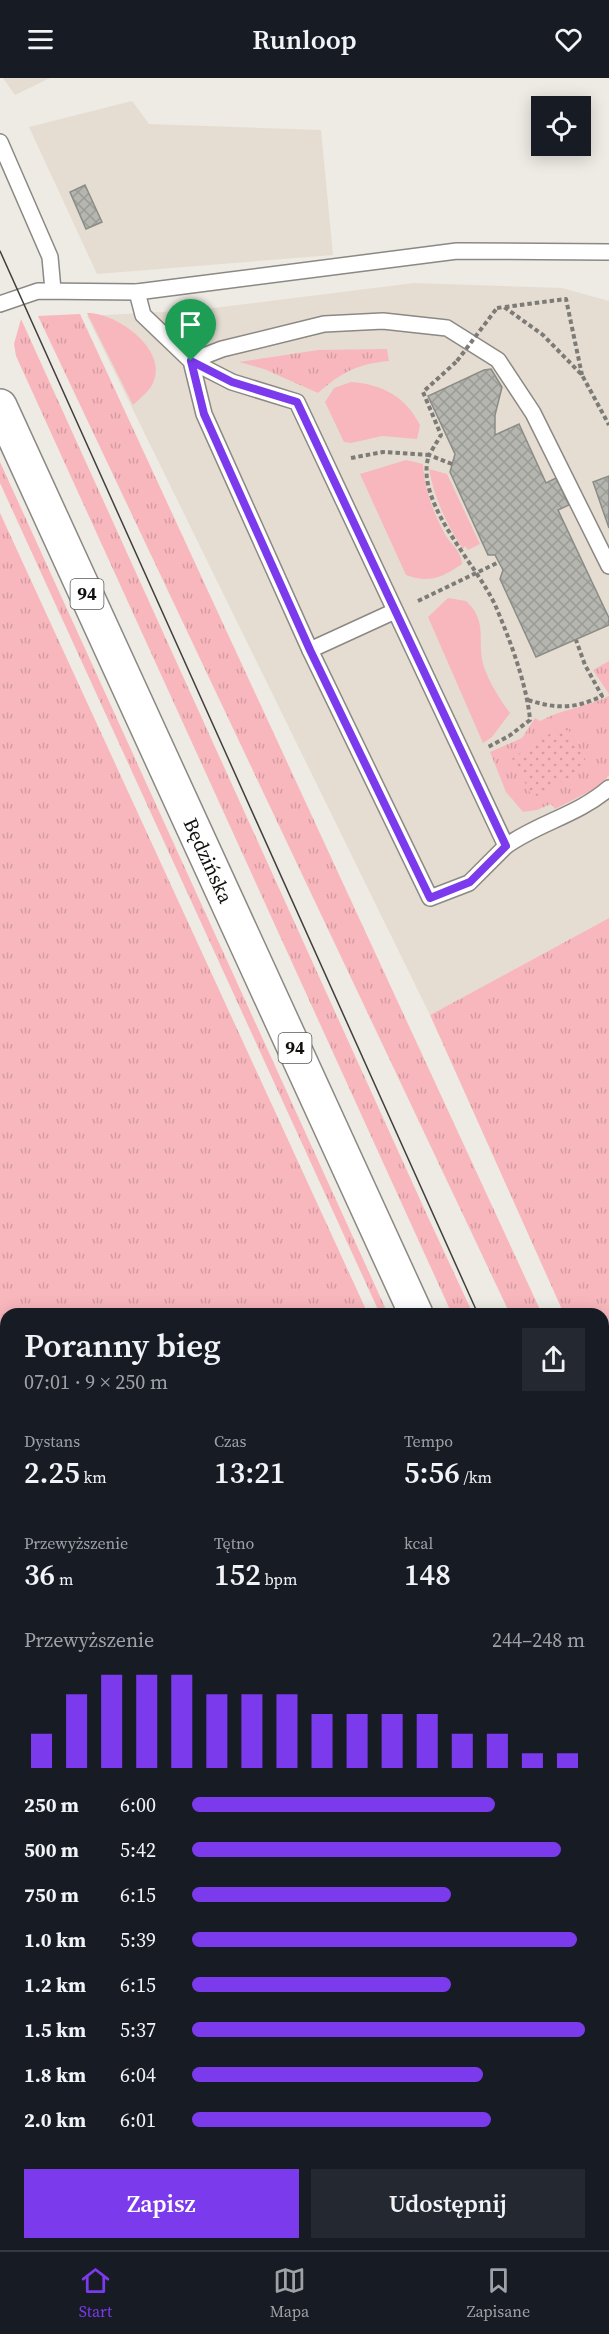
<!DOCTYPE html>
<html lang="pl">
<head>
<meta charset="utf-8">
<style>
	:root { --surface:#171b24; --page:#242831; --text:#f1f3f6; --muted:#9ea1a6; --line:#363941; --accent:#7c3aed }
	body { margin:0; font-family:"Source Serif 4",serif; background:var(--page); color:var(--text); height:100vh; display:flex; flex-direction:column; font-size:22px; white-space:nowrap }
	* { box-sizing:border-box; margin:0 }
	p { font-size:20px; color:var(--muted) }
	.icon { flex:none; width:33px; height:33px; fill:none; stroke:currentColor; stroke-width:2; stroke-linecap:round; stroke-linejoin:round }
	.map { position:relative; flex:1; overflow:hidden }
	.side { position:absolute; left:0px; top:1230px; width:609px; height:942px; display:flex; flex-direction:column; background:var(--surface); border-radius:18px 18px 0 0; box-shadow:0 3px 15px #0003 }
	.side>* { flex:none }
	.tools { position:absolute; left:531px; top:18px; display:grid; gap:12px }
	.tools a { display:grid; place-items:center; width:60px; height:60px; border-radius:0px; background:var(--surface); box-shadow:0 3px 15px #0003; font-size:30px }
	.pin { position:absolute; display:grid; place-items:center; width:51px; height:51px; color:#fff; margin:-62px -26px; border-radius:50% 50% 50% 0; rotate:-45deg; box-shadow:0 0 6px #0007 }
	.pin .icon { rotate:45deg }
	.round { display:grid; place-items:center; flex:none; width:63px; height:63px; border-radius:0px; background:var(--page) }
	.overview { display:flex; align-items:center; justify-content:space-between; height:102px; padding:0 24px }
	h1 { font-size:33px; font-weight:600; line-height:45px }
	.figures { display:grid; grid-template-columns:repeat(3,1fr); gap:9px; height:102px; padding:6px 24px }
	.figures div { display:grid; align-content:center }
	.figures b { font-size:30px; font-weight:600 }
	.figures small { font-size:16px; font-weight:400 }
	.figures p { font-size:16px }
	.chart { height:168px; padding:12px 24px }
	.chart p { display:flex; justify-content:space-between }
	.chart svg { width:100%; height:108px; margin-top:6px; stroke:var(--accent); stroke-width:6 }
	.action { display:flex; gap:12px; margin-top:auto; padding:12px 24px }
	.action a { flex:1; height:69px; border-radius:0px; background:var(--accent); color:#fff; font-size:24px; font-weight:600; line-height:69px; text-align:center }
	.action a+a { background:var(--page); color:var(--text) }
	ul { padding:0 24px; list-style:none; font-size:20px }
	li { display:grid; grid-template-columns:96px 72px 1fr; align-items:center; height:45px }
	li i { height:15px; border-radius:8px; background:var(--accent) }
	header { display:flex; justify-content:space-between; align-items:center; height:78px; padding:0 24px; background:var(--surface); font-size:27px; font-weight:600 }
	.tab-bar { display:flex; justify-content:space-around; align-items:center; height:84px; border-top:2px solid var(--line); background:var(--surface); font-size:16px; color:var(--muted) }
	.tab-bar a { display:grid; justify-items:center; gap:3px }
	.tab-bar .selected { color:var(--accent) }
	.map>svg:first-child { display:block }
</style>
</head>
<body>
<header><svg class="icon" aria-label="menu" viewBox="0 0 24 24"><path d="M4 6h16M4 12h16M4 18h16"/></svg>Runloop<svg class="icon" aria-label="heart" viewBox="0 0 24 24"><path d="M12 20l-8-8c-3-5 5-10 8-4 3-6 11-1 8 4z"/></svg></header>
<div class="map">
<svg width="609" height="2172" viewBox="0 0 609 2172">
	<defs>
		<pattern id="grass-tufts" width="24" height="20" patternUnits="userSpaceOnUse" patternTransform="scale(1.5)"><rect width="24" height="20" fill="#f8b7bd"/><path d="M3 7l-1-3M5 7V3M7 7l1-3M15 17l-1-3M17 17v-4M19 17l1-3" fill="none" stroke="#d49ca1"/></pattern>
		<pattern id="cemetery-stones" width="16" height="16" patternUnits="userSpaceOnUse" patternTransform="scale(1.5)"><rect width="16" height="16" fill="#f8b7bd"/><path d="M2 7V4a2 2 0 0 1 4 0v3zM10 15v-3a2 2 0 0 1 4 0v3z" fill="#d49ca1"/></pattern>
		<pattern id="park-dots" width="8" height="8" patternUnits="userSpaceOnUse" patternTransform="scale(1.5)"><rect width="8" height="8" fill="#f8b7bd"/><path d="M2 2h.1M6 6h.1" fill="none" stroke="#d49ca1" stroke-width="1.8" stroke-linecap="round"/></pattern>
		<pattern id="building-cross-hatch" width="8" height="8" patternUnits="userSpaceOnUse" patternTransform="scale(1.5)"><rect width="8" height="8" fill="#b5b6b0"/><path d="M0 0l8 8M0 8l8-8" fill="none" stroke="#9b9b96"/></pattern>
	</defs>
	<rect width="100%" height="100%" fill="#eeeae4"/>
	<g fill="#e5ddd1">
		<path d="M3,0H50L15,17Z"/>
		<path d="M132,23L149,46L321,52L333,177L97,196L29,49Z"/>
		<path d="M414,205L562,210L609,223V840L430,937L87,238L198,232Z"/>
	</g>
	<g fill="url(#grass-tufts)">
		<path d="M80,236L542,1236H510L38,238Z"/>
		<path d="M21,241L428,1139L473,1236H452L16,278L14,266Z"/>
		<path d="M387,271L389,283C357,286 342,294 318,315L264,291L239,284L318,272Z"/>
		<path d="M0,384L388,1236H380L0,405Z"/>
		<path d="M0,435L368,1236H6V2166H234L233,2172H0Z"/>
		<path d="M609,583V616L593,592Z"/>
		<path d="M609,618V697L600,708L555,731L551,726L537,732L523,734L506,714L490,674L522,660L535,640L540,643C562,631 587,629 609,618Z"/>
		<path d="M609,840V1337L603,1324V1236H564L430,937Z"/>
		<path d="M603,1367L609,1380V1446L603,1433Z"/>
		<path d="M603,1513L609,1524V1555L603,1543Z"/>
		<path d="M603,1714L609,1726V2172H573V2166H603Z"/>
	</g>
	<path fill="url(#cemetery-stones)" d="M234,2166H573V2172H233Z"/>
	<path fill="url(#park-dots)" d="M565,646L589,688L533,720L512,680Z"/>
	<g fill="#f8b7bd">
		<path d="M87,235C116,234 169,272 153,305C149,314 140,320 133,327Z"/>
		<path d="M351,304C382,306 406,319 420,347L417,361L382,358L351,365L344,364L325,324L334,310Z"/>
		<path d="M406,382L423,386C424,410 434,437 446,458C452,468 461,472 462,486C442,499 430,506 406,497L360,396Z"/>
		<path d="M429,391L447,396L480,466L468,472L465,468L463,471C446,445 435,422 429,391Z"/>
		<path d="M448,520L466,523C489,544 476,564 484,589C490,606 499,620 510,635L492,659L483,665L428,539Z"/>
	</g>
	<g fill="url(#building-cross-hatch)" stroke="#8b8c86" stroke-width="1.5">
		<path d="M85,107L102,144L86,151L70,114Z"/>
		<path d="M491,291L502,309L495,337V357L519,346L546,405L556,400L569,427L558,432L609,540V547L536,579L500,501L503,492L495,477H488L450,394L455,376L428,318L484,292Z"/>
		<path d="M609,398V450L593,404Z"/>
		<path d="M603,1838L609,1839L608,1859H603Z"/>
		<path d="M607,1962V2057H604L606,2142H603V1963Z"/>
	</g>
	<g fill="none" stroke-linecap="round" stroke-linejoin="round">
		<defs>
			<g id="service">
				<path d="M0,64L50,179L53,212"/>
				<path d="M137,214L143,237L191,283L232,304L297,324L506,768L469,805L430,820L310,572L204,336L191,283L222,271L324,246L383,243L447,250L498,282L533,335L609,488"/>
				<path d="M0,226L38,213L137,214L457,173L609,174"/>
				<path d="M310,572L395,533"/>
				<path d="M506,768C538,745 578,737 609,710"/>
			</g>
			<g id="primary">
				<path id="s1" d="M0,328L416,1236"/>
				<path d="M603,1630L609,1641"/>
			</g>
		</defs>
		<use href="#service" stroke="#8c8883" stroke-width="18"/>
		<use href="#primary" stroke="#8c8883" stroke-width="36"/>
		<g stroke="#7d7b77" stroke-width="4" stroke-dasharray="4.5 3" stroke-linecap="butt">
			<path d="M505,229L566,221L582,297"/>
			<path d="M497,230L504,229L543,257L582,297L609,347"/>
			<path d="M351,380L383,374L429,377C413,424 478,487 496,529C510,562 527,607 530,642L509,658L488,669"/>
			<path d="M452,386L429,377L441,357L423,314L456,284"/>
			<path d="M418,523L499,484"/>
			<path d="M528,622C556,631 575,631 602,618L585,587L576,562"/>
			<path d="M603,1699L609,1711"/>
			<path d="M432,2172L433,2166"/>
		</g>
		<use href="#service" stroke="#fff" stroke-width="15"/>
		<use href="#primary" stroke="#fff" stroke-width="33"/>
		<g stroke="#42403e" stroke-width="1.5">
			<path d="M0,173L478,1236"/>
			<path d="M603,1501L609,1512"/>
		</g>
		<path stroke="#7d7b77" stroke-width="4" stroke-dasharray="4.5 3" stroke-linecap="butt" d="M457,283L497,230"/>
	</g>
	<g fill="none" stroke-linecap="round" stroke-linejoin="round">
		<defs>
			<path id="route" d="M191,283L232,304L297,324L506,768L470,804L430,820L310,572L204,336Z"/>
		</defs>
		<use href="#route" stroke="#fff" stroke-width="12"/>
		<use href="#route" stroke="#7c3aed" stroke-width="8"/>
	</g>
	<g text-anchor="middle" stroke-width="5" stroke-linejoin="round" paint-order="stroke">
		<g fill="#fff" stroke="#585856" stroke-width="1.5">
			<rect x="70.5" y="501" width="33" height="30" rx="4.5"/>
			<rect x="278.5" y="955" width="33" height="30" rx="4.5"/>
		</g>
		<g font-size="18" font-weight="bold" fill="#11100e">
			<text x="87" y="522">94</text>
			<text x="295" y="976">94</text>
		</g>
		<g font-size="20" fill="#11100e" stroke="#fff">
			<text dy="7" stroke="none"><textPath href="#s1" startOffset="500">Będzińska</textPath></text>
		</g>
	</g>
</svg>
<div class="tools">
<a><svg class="icon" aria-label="locate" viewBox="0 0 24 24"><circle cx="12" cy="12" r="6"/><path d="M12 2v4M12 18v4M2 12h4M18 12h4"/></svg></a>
</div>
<div class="pin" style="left:191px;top:283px;background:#1e9e55"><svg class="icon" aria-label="arrive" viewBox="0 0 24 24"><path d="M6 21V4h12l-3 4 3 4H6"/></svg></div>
<section class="side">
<div class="overview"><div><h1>Poranny bieg</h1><p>07:01 · 9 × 250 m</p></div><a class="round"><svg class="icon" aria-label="share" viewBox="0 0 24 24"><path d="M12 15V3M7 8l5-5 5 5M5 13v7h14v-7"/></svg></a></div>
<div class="figures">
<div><p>Dystans</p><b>2.25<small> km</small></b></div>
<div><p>Czas</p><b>13:21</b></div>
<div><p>Tempo</p><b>5:56<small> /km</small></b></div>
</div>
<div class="figures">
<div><p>Przewyższenie</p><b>36<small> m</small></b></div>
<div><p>Tętno</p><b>152<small> bpm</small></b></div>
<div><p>kcal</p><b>148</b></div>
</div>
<div class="chart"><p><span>Przewyższenie</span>244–248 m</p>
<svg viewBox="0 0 160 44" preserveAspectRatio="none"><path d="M5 44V30M15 44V14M25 44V6M35 44V6M45 44V6M55 44V14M65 44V14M75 44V14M85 44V22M95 44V22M105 44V22M115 44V22M125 44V30M135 44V30M145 44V38M155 44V38"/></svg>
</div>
<ul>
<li><b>250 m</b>6:00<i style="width:77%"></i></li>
<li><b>500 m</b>5:42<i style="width:94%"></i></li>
<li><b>750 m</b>6:15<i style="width:66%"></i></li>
<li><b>1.0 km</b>5:39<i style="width:98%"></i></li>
<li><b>1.2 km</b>6:15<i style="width:66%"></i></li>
<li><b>1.5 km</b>5:37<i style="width:100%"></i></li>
<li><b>1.8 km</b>6:04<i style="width:74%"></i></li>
<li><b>2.0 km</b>6:01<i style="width:76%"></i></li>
</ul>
<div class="action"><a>Zapisz</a><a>Udostępnij</a></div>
</section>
</div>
<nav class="tab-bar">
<a class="selected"><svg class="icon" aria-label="home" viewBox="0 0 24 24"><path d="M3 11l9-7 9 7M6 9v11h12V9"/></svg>Start</a>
<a><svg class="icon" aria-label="map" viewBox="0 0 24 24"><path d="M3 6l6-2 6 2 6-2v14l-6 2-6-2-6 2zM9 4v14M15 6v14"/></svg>Mapa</a>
<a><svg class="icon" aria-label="saved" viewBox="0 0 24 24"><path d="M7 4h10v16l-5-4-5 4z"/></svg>Zapisane</a>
</nav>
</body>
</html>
